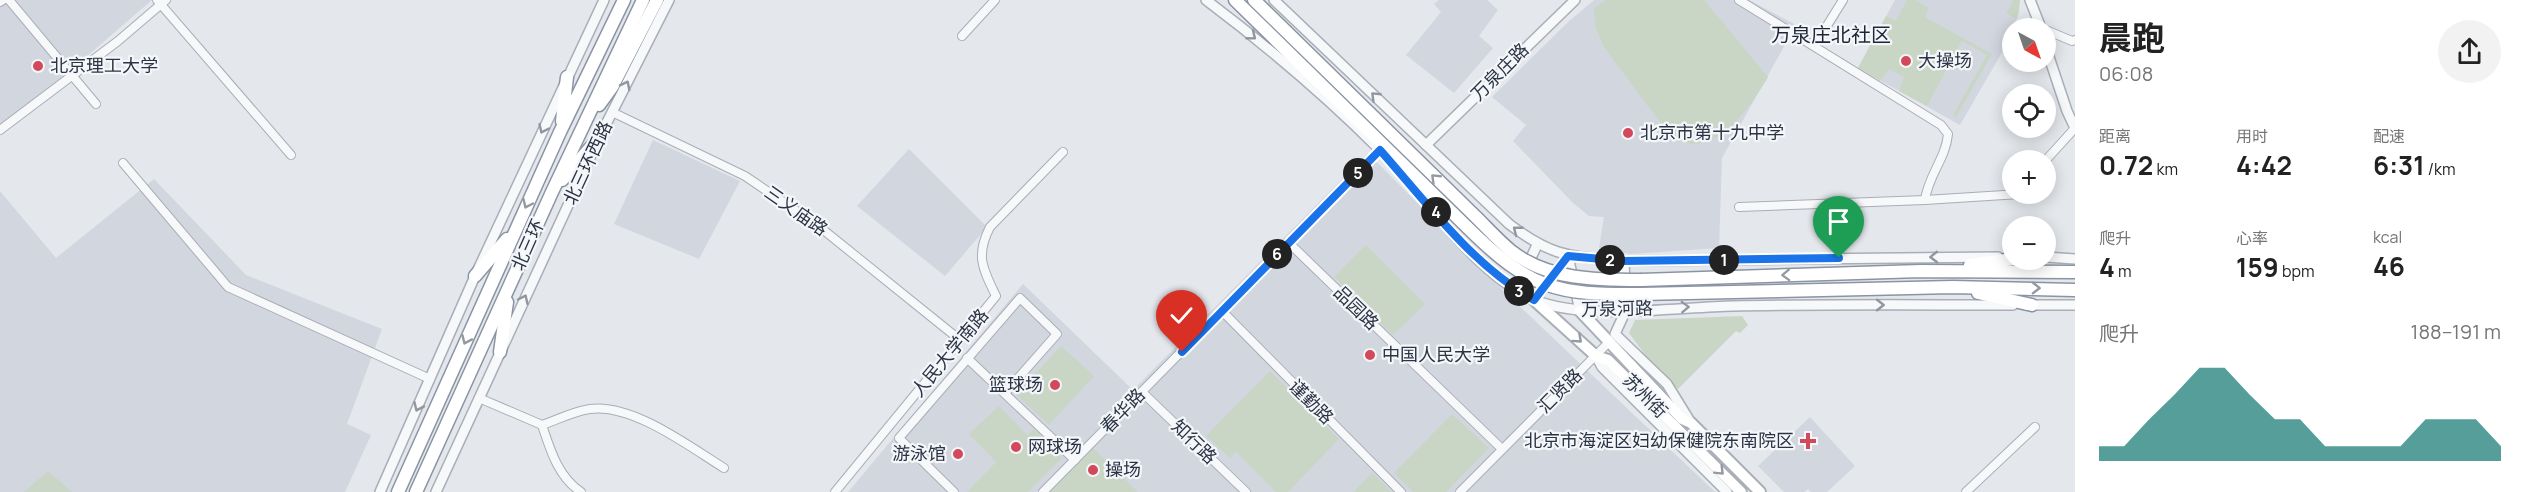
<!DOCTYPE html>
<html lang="zh">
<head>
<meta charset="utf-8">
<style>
	:root { --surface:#fff; --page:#f2f2f2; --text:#222; --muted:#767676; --accent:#0f766e }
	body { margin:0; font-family:Manrope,"Noto Sans SC",sans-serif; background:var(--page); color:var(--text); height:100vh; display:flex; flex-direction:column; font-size:22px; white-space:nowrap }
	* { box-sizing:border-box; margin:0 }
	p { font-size:20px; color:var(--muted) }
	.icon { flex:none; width:33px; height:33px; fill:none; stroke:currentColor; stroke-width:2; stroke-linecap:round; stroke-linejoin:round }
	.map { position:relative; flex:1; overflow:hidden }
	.details { display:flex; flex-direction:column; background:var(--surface); width:450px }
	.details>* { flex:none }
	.needle { width:39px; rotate:140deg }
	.fabs { position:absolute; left:2002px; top:18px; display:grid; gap:12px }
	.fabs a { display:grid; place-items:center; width:54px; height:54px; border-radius:50%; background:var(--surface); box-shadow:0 3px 15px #0003; font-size:30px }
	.pin { position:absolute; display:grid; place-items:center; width:51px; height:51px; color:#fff; margin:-62px -26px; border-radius:50% 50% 50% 0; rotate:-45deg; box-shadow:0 0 6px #0007 }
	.pin .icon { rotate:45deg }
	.km { position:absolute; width:30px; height:30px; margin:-15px; border-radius:50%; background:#222; color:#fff; font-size:16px; line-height:30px; text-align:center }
	.round { display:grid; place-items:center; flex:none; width:63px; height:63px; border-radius:32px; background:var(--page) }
	.headline { display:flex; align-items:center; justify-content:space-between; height:102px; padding:0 24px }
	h1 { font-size:33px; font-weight:700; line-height:45px }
	.metrics { display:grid; grid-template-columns:repeat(3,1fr); gap:9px; height:102px; padding:6px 24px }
	.metrics div { display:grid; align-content:center }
	.metrics b { font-size:26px; font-weight:700 }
	.metrics small { font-size:16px; font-weight:400 }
	.metrics p { font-size:16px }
	.chart { height:168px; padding:12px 24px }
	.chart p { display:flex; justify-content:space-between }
	.chart svg { width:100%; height:108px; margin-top:6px; fill:var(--accent); opacity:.7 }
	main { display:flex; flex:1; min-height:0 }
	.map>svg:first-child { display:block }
</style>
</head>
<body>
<main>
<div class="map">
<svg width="2075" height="492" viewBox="0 0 2075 492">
	<rect width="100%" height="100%" fill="#e4e7ec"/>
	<g fill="#d2d6de">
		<path d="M0,0H152L0,131Z"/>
		<path d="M1439,0H1487L1498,10L1479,36L1493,48L1454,93L1406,55L1441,12L1434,4Z"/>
		<path d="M1594,0H1749L1796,25L1722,158L1719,248L1631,254L1599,248L1604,217L1589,216L1572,202L1513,141L1526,125L1492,97L1567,23Z"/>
		<path d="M1895,0H2020L2019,12L2009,40L1960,125L1858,68Z"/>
		<path d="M653,140L740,181L699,259L614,224Z"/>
		<path d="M909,149L987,227L945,276L857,206Z"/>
		<path d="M1368,153L1510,297L1715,492H848L1023,284L1133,390Z"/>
		<path d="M154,179L246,275L382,329L347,424L371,435L345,492H0V191L56,258Z"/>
		<path d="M1810,417L1855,466L1827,492H1811L1808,489L1804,492H1784L1758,466Z"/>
	</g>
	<g fill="#c9d6c5">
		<path d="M1606,0H1704L1768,77C1753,103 1716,159 1678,140C1668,136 1615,61 1604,47L1596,29L1594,8Z"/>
		<path d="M1907,0H1916L1929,8L1925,17L1992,54L1956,117L1953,115L1987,55L1962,41L1927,106L1899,91L1904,77L1889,69L1880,81L1858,68L1886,16L1896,21Z"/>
		<path d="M2011,0H2020L2017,19L2006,13L2013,2Z"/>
		<path d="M1366,245L1425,304L1393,335L1334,277Z"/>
		<path d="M1742,316L1748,325L1740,333L1736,331L1678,389L1652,364L1629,333L1635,320Z"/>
		<path d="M1061,346L1094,376L1049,425L1016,394Z"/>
		<path d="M1270,371L1339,439L1288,492H1276L1236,452L1230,458L1206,436Z"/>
		<path d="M999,406L1027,435L1034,429L1062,458L1028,492H967L996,462L969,434Z"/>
		<path d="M1452,414L1489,448L1446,492H1413L1394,473Z"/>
		<path d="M1092,447L1138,492H1048Z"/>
		<path d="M48,471L72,492H24Z"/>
		<path d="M1372,473L1392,492H1353Z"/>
	</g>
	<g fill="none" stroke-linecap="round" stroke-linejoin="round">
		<defs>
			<g id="minor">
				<path d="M9,0L96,104"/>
				<path d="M157,0L291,155"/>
				<path d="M1739,0L1941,125L1948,134C1946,158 1928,176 1925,200"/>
				<path d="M0,2L3,0"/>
				<path d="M2046,30L2072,41L2075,40"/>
				<path d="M962,36L995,0"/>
				<path d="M1815,45L1843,0"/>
				<path d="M612,112L745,176L816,224L960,340"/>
				<path d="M0,130L118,41L166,0"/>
				<path d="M2046,160L2075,128"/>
				<path d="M123,163L228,287L430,379"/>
				<path d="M1739,207L1925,200L2020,194"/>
				<path d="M1288,242L1502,449"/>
				<path d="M1222,311L1401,492"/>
				<path d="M967,358L1075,460"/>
				<path d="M1142,392L1246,492"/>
				<path d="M479,398L542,425C557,420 574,411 590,409C632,403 690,447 724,468"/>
				<path d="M542,425C550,449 558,477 581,492"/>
				<path d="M835,492L996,296C983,269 975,256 990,227L1063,152"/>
				<path d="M954,492L899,438L1020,298L1057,334L1005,393"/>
				<path d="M1043,492L1380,150"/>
				<path d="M1460,492L1609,342"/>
				<path d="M1966,492L2035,427"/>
			</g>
			<g id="tertiary">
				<path d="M1206,0C1267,46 1325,95 1379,149C1424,195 1476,275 1535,300C1584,321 1678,307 1733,306C1826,304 1920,305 2013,305"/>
				<path d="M1274,0L1509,224C1554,258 1570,256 1624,261L1998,257"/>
				<path d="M2030,0L2041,28"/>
				<path d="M2046,48L2067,111L2075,128"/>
				<path d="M1426,145L1575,0"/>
				<path d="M1568,256L1580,311"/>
				<path d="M2046,257L2075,259"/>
				<path d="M1624,261L1626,310L1615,334L1667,384L1691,423"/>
				<path d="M1516,290L1537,245"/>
				<path d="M1534,300L1568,256"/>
				<path d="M2026,305H2075"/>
				<path d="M1596,356L1602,367L1727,492"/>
				<path d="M380,492L475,276L604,0"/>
				<path d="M436,492L599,138L669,0"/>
			</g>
			<g id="secondary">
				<path d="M1534,300L1596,356L1608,360L1741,492"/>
				<path d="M1580,311L1682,419L1691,423L1760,492"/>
			</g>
			<g id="trunk">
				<path d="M1235,0L1468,228"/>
				<path d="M1254,0L1477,218"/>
				<path d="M599,105L612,87L657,0"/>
				<path d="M562,121L567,77"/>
				<path d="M562,180L599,138"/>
				<path d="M1970,265L2013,259"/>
				<path d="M475,276L507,239"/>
				<path d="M1641,280L1921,271L2075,272"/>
				<path d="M1978,293L2032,305"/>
				<path d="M1641,294L1953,287L2075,290"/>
				<path d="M500,352L507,302"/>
				<path d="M398,492L560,132L624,0"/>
				<path d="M416,492L552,192L643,0"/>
			</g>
		</defs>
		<use href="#minor" stroke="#a9aeb7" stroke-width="10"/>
		<use href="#tertiary" stroke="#a9aeb7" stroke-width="12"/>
		<use href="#secondary" stroke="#a9aeb7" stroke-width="14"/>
		<use href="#trunk" stroke="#8b94a3" stroke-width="15"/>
		<use href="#minor" stroke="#f7f8fa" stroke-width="8"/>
		<use href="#tertiary" stroke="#f7f8fa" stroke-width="9"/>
		<use href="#secondary" stroke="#fff" stroke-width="10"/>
		<use href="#trunk" stroke="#fff" stroke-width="12"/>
		<defs>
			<g id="trunk-bridge">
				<path d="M1477,218C1488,229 1499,241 1511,251C1548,280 1596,280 1641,280"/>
				<path d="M1468,228C1530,289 1555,295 1641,294"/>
			</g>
		</defs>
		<use href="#trunk-bridge" stroke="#8b94a3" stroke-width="15" stroke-linecap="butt"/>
		<use href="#trunk-bridge" stroke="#fff" stroke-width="12"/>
	</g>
	<defs><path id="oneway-chevron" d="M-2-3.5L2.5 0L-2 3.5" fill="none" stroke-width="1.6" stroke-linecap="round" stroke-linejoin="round" transform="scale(1.5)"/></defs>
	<g stroke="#9196a0">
		<use href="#oneway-chevron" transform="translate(1252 36) rotate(39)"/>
		<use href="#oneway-chevron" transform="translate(626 85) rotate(-63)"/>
		<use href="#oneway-chevron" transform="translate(1375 96) rotate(-136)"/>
		<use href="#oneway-chevron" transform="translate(543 129) rotate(115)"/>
		<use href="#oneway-chevron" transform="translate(1517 230) rotate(-142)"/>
		<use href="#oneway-chevron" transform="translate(1934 257) rotate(179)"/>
		<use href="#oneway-chevron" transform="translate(524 299) rotate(-65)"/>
		<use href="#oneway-chevron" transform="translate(1880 305)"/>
		<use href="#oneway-chevron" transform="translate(1685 307) rotate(-2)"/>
		<use href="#oneway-chevron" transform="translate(418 407) rotate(114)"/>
	</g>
	<g stroke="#959aa2">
		<use href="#oneway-chevron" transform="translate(1435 178) rotate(-136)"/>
		<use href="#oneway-chevron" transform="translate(527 204) rotate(115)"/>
		<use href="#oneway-chevron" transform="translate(1786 275) rotate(178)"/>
		<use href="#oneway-chevron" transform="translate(2036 288) rotate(1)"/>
		<use href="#oneway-chevron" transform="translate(1578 339) rotate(42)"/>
		<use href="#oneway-chevron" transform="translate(466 340) rotate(114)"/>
		<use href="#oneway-chevron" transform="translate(1720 471) rotate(45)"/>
	</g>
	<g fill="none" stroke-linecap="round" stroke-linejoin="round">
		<defs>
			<path id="route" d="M1182,352L1380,150C1427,203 1472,265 1534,300L1568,256L1624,261L1839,258"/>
		</defs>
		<use href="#route" stroke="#fff" stroke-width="12"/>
		<use href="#route" stroke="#1a73e8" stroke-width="8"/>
	</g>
	<g fill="#d1495b" stroke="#f4f6f9" stroke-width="2">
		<circle cx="1906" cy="61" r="6"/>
		<circle cx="38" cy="66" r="6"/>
		<circle cx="1628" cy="133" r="6"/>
		<circle cx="1370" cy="355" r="6"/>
		<circle cx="1055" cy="385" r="6"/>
		<path d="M1805 432h6v6h6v6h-6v6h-6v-6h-6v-6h6z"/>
		<circle cx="1016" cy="447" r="6"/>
		<circle cx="958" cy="454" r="6"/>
		<circle cx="1093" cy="470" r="6"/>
	</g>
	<g text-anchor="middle" stroke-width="4.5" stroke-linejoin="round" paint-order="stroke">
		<g font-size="18" fill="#2b3445" stroke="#f4f6f9" text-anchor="start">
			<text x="1918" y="67">大操场</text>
			<text x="50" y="72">北京理工大学</text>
			<text x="1640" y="139">北京市第十九中学</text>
			<text x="1382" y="361">中国人民大学</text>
			<text x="1043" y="391" text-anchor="end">篮球场</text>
			<text x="1794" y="447" text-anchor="end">北京市海淀区妇幼保健院东南院区</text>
			<text x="1028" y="453">网球场</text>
			<text x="946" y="460" text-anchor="end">游泳馆</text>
			<text x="1105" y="476">操场</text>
		</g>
		<g font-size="18" fill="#2b3445" stroke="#f4f6f9">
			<text transform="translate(1500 72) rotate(-45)" y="6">万泉庄路</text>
			<text transform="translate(588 163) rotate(-65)" y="6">北三环西路</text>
			<text transform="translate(796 211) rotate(35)" y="6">三义庙路</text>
			<text transform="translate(528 245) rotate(-66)" y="6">北三环</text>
			<text transform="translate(1356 308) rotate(44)" y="6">品园路</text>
			<text transform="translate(1617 309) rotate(-1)" y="6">万泉河路</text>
			<text transform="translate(950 353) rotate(-50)" y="6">人民大学南路</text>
			<text transform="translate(1560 391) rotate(-45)" y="6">汇贤路</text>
			<text transform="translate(1645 396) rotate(45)" y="6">苏州街</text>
			<text transform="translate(1311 402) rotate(45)" y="6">谨勤路</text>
			<text transform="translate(1123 411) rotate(-46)" y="6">春华路</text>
			<text transform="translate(1194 442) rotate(44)" y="6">知行路</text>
		</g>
		<g font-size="20" fill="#1d2536" stroke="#f4f6f9">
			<text x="1831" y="42">万泉庄北社区</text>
		</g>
	</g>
</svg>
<div class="fabs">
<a><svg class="needle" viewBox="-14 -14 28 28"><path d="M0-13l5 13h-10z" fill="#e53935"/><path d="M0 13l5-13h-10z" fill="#767676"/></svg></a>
<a><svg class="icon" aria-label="locate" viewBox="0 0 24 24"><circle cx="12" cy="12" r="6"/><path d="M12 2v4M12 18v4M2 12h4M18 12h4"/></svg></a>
<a>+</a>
<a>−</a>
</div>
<div class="pin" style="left:1839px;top:258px;background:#1e9e55"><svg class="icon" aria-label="arrive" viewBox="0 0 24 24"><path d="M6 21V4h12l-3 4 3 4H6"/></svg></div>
<div class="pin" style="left:1182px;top:352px;background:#d93025"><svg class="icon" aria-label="check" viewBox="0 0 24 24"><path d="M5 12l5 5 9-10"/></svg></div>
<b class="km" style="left:1724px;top:260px">1</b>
<b class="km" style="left:1610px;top:260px">2</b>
<b class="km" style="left:1519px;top:291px">3</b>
<b class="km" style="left:1436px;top:212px">4</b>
<b class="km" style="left:1358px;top:173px">5</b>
<b class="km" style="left:1277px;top:254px">6</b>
</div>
<section class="details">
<div class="headline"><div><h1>晨跑</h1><p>06:08</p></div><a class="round"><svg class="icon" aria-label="share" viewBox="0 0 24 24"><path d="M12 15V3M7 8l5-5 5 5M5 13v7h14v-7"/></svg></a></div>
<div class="metrics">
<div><p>距离</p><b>0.72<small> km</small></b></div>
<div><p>用时</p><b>4:42</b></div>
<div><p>配速</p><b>6:31<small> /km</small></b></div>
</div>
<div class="metrics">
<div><p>爬升</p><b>4<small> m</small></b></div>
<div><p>心率</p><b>159<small> bpm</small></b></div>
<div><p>kcal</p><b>46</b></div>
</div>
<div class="chart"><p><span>爬升</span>188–191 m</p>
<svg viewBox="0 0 160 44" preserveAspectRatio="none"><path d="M0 44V38L10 38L20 27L30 17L40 6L50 6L60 17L70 27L80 27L90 38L100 38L110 38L120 38L130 27L140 27L150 27L160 38V44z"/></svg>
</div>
</section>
</main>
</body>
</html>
